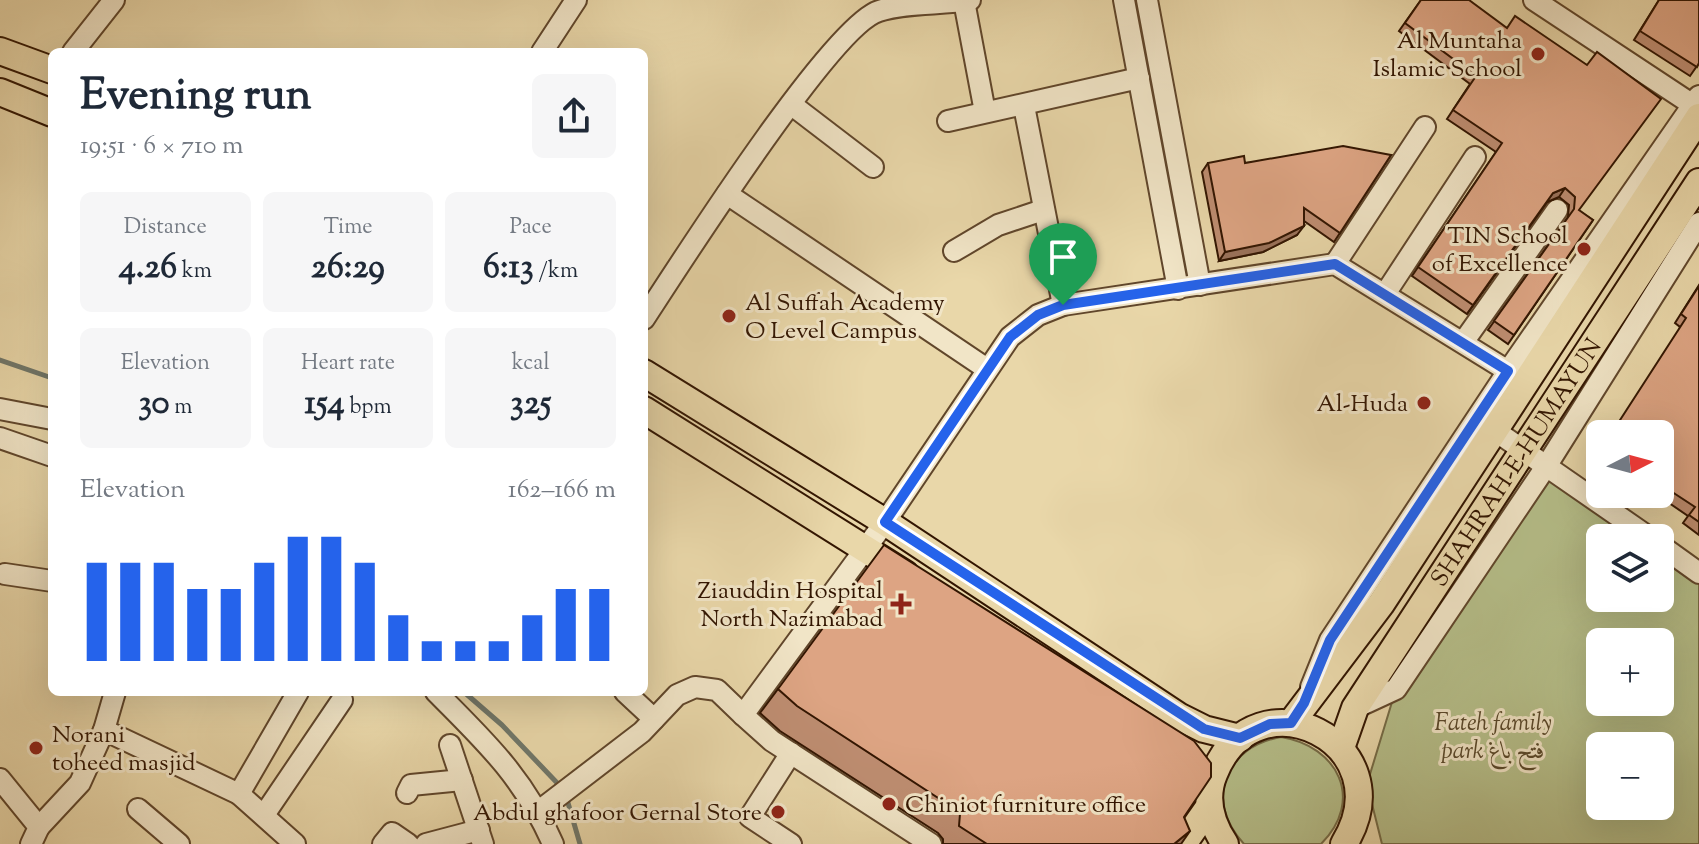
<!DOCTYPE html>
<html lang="en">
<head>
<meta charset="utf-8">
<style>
	:root { --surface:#fff; --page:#f6f6f7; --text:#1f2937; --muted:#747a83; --accent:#2563eb }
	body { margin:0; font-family:"Sorts Mill Goudy",Amiri,serif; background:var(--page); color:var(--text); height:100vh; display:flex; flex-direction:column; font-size:30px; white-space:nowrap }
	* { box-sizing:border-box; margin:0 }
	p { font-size:26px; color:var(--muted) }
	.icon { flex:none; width:44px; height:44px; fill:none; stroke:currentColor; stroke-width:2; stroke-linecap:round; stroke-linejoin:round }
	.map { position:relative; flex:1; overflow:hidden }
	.panel { position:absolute; left:48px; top:48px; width:600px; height:648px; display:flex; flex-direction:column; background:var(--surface); border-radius:12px; box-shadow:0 8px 32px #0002 }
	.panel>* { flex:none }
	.needle { width:52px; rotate:84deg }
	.buttons { position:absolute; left:1586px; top:420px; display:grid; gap:16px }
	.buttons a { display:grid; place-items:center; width:88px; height:88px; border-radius:12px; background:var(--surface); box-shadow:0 8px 32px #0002; font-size:40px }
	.pin { position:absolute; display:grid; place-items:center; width:68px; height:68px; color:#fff; margin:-82px -34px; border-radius:50% 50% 50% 0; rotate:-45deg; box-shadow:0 0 8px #0007 }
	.pin .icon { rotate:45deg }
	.round { display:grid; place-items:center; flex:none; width:84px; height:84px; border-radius:12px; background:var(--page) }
	.summary { display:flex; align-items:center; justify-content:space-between; height:136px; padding:0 32px }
	h1 { font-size:44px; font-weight:800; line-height:60px }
	.metrics { display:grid; grid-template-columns:repeat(3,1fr); gap:12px; height:136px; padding:8px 32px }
	.metrics div { display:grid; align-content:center; border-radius:12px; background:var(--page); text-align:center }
	.metrics b { font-size:34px; font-weight:800 }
	.metrics small { font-size:22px; font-weight:400 }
	.metrics p { font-size:22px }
	.chart { height:224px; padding:16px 32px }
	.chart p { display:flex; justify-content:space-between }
	.chart svg { width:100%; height:144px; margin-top:8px; stroke:var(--accent); stroke-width:6 }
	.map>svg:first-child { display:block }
</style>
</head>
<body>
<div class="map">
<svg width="1699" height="844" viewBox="0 0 1699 844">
	<rect width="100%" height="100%" fill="#e9d7a9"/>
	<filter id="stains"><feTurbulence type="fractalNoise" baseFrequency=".0025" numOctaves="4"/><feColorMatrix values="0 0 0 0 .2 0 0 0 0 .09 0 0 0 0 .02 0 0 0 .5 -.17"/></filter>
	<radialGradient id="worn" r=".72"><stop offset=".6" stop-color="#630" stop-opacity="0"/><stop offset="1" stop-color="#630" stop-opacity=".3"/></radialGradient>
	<g fill="#b5be89" stroke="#746a45" stroke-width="2" fill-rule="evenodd">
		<path d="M1547,465L1647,538H1600V598H1660V547L1699,576V844H1382L1367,784L1396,689ZM1600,642H1660V702H1600ZM1600,746H1660V806H1600Z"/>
		<path d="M1281,737C1338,746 1365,800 1321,844H1244C1204,801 1224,747 1281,737Z"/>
	</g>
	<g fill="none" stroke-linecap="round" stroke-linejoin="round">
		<g stroke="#70776a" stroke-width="5">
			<path d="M0,360L52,378"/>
			<path d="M464,692L502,725L561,787"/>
			<path d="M566,796L580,844"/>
		</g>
		<defs>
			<g id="minor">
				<path d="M1124,0L1178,289"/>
				<path d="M1147,0L1200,285"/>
				<path d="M1534,0L1693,105"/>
				<path d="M964,1L985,112"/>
				<path d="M73,52L114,0"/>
				<path d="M542,52L576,0"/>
				<path d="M792,105L873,167"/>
				<path d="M1024,106L1063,305"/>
				<path d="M948,121L1139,78"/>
				<path d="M727,194L987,369"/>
				<path d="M954,251L998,225L1043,210"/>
				<path d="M1335,264L1425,127"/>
				<path d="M1385,294L1475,157"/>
				<path d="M644,319C678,267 832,25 879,11C907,2 941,5 970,0"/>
				<path d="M1464,341L1557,210"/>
				<path d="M0,409L52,419"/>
				<path d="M1494,430L1650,538"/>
				<path d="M0,438L52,456"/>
				<path d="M1660,545L1699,573"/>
				<path d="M5,574L52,581"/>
				<path d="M1311,687L1330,640L1508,371L1699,96"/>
				<path d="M436,692C485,741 525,779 553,844"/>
				<path d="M625,692L654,719"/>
				<path d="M1355,708L1396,689L1547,465L1699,223"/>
				<path d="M104,730L239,794L295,844"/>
				<path d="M450,745L483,844"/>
				<path d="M0,779L39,827L31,844"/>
				<path d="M407,793L411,785L462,780"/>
				<path d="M239,794L298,692"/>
				<path d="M138,809L179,844"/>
				<path d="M539,811L642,732L677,695L695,687L717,690L743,715"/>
				<path d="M264,815L342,700"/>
				<path d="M39,827L80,783L104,730L115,692"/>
				<path d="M383,844L392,833L408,844"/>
				<path d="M426,844L479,830"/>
				<path d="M791,844L750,817L791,753"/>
				<path d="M931,844L772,741L743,715L885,522L1010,337L1038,315L1063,305L1335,264L1508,371"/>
			</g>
			<g id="major">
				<path d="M0,51L52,70"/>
				<path d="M0,92L52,113"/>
				<path d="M644,373L885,522L1180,717L1204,729L1240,738"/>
				<path d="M644,410L905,574"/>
				<path d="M1291,723L1381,604L1699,117"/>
				<path id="s1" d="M1341,748L1355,708L1699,182"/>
				<path d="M1183,844L1209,807"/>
				<path d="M1225,844C1211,823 1204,798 1214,774C1255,669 1406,743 1344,844"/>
			</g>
		</defs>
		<use href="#minor" stroke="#60462b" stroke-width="24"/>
		<use href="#major" stroke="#321501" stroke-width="30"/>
		<use href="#minor" stroke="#f1e5c7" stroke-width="20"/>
		<use href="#major" stroke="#e9d7a9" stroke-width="26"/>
	</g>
	<g fill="#be8d71" stroke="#321501" stroke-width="2">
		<path d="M1421,0L1507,28L1587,65L1579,211L1593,220L1508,344L1488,330L1568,217L1569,205L1559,197L1547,202L1467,314L1412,276L1496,152L1447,119L1470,84L1399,31Z"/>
		<path d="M1659,0L1699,63L1690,76L1634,40Z"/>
		<path d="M1391,155L1334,242L1304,221L1297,235L1263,252L1219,261L1202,172L1208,163H1245Z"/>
		<path d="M1699,285V535L1683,523L1688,516L1656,494H1660V434L1680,327L1675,323Z"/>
		<path d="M778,689L1184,817L1181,844H943V839L938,833L780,731L760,713Z"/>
	</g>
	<g fill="#9b735c" stroke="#321501" stroke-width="2">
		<path d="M1565,188L1559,197L1547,202L1467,314L1553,193Z"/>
		<path d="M1304,226L1297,235L1263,252L1219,261L1225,252Z"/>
		<path d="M1190,831L1181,844H1174Z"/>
	</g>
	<g fill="#dda483" stroke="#321501" stroke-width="2">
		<path d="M1421,0H1469L1507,28L1515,16L1587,65L1597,52L1661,99L1579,210L1593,220L1514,335L1494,321L1574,209L1575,197L1565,188L1553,193L1473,305L1418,267L1502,143L1453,110L1476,76L1405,23Z"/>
		<path d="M1659,0H1699V63L1697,67L1640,31Z"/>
		<path d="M1343,146L1391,155L1340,233L1304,208V226L1269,243L1225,252L1208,163L1244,156L1245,163Z"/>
		<path d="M1699,286V522L1689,515L1695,507L1660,484V434H1611L1686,318L1681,314Z"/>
		<path d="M884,545L1194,741L1211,763V777L1184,817L1190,831L1174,844H987L959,826L960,814L955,809L797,706L778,689Z"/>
	</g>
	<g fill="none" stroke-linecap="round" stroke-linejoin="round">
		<defs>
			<path id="route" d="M1335,264L1508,371L1330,640L1304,703L1291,723L1270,724L1240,738L1204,729L885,522L1010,337L1038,315L1063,305Z"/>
		</defs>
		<use href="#route" stroke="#fff" stroke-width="16"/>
		<use href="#route" stroke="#2563eb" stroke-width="10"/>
	</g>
	<g fill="#8f2418" stroke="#f1e5c7" stroke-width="3">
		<circle cx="1538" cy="54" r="8"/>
		<circle cx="1584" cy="249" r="8"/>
		<circle cx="729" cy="316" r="8"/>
		<circle cx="1424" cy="403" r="8"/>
		<path d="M897 592h8v8h8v8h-8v8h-8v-8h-8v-8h8z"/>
		<circle cx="36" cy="748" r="8"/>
		<circle cx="889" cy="804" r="8"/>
		<circle cx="778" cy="812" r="8"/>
	</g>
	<g text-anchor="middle" stroke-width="6" stroke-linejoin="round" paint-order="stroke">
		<g font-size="24" fill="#321501" stroke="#f1e5c7" text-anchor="end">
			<text x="1522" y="48">Al Muntaha<tspan x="1522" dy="28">Islamic School</tspan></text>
			<text x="1568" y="243">TIN School<tspan x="1568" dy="28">of Excellence</tspan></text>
			<text x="745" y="310" text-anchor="start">Al Suffah Academy<tspan x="745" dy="28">O Level Campus</tspan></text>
			<text x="1408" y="411">Al-Huda</text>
			<text x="883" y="598">Ziauddin Hospital<tspan x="883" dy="28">North Nazimabad</tspan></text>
			<text x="52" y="742" text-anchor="start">Norani<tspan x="52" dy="28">toheed masjid</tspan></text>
			<text x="905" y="812" text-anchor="start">Chiniot furniture office</text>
			<text x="762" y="820">Abdul ghafoor Gernal Store</text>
		</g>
		<g font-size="24" fill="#321501" stroke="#f1e5c7">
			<text dy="8" stroke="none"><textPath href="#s1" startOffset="336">SHAHRAH-E-HUMAYUN</textPath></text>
		</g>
		<g font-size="24" font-style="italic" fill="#59482a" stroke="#f1e5c7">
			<text x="1493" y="730">Fateh family<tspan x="1493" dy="28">park فتح باغ</tspan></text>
		</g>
	</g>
	<rect width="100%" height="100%" filter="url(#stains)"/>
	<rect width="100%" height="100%" fill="url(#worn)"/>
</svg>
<div class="buttons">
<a><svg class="needle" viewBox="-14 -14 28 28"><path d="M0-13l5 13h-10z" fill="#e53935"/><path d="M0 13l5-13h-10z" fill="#747a83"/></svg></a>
<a><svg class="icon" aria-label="layers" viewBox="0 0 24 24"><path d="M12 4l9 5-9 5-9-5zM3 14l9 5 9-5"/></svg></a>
<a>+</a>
<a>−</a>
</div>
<div class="pin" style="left:1063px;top:305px;background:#1e9e55"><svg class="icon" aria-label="arrive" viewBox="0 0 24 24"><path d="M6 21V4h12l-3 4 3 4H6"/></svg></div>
<section class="panel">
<div class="summary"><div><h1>Evening run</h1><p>19:51 · 6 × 710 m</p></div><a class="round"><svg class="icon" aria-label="share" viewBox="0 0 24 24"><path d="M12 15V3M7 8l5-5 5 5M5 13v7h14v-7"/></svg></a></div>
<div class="metrics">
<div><p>Distance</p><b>4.26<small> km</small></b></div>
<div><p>Time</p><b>26:29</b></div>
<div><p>Pace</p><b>6:13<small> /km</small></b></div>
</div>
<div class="metrics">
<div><p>Elevation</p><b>30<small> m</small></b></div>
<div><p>Heart rate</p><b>154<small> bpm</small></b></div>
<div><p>kcal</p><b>325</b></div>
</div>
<div class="chart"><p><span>Elevation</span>162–166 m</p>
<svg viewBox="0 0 160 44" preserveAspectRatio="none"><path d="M5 44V14M15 44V14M25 44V14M35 44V22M45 44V22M55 44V14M65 44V6M75 44V6M85 44V14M95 44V30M105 44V38M115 44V38M125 44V38M135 44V30M145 44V22M155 44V22"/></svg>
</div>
</section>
</div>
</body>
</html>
